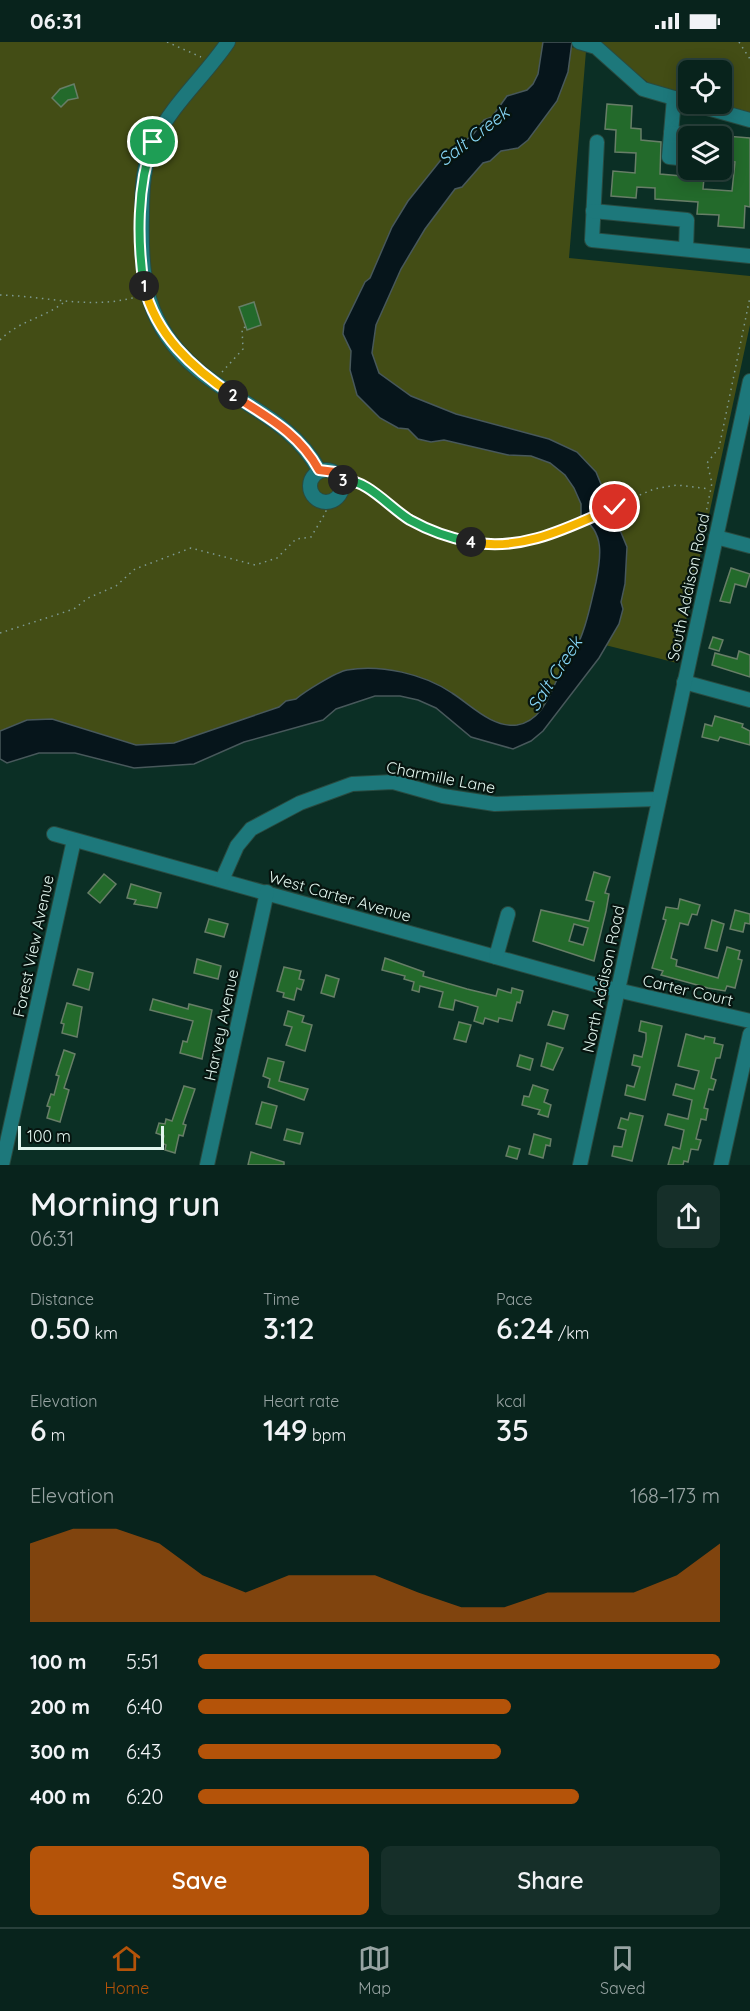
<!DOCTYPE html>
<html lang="en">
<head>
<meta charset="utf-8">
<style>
	:root { --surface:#08231c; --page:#162f29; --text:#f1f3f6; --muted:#98a4a3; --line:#29403b; --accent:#b45309 }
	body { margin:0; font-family:Quicksand,sans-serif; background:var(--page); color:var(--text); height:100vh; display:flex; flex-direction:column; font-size:22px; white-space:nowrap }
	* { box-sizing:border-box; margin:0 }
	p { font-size:20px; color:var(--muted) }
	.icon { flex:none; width:33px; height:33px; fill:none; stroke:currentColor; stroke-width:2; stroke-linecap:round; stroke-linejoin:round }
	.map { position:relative; height:1123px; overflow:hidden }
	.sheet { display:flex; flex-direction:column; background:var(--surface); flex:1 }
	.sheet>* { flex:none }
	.controls { position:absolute; left:678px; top:18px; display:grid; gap:12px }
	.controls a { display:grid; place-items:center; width:54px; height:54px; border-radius:9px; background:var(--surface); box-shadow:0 3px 15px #0003,0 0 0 2px var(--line); font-size:30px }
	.scale { position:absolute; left:18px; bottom:15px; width:146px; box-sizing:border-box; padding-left:6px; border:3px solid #e2f6ef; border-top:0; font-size:16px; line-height:21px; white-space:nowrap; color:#e2f6ef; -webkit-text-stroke:4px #06140f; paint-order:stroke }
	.pin { position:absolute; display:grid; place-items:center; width:51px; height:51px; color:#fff; margin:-26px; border:3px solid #fff; border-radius:50%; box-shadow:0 2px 6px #0007 }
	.km { position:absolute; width:30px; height:30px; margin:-15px; border-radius:50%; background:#222; color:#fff; font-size:16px; line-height:30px; text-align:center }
	.round { display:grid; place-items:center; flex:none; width:63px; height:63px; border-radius:9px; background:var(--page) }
	.head { display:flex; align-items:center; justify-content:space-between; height:102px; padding:0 30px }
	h1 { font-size:33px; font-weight:600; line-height:45px }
	.stats { display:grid; grid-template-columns:repeat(3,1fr); gap:9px; height:102px; padding:6px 30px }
	.stats div { display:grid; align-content:center }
	.stats b { font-size:30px; font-weight:600 }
	.stats small { font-size:16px; font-weight:400 }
	.stats p { font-size:16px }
	.chart { height:168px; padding:12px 30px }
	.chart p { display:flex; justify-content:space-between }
	.chart svg { width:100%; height:108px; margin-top:6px; fill:var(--accent); opacity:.7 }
	.cta { display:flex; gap:12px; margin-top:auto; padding:12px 30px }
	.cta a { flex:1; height:69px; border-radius:9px; background:var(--accent); color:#fff; font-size:24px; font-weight:600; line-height:69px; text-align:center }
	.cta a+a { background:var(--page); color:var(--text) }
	ul { padding:0 30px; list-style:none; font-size:20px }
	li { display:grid; grid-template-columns:96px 72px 1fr; align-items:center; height:45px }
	li i { height:15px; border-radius:8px; background:var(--accent) }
	.status { display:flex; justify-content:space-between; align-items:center; height:42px; padding:0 30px; background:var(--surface); direction:ltr }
	.status svg { height:16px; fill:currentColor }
	.tabs { display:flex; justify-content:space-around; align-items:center; height:84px; border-top:2px solid var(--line); background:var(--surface); font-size:16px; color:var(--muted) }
	.tabs a { display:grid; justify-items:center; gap:3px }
	.tabs .on { color:var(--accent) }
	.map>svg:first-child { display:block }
</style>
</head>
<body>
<div class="status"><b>06:31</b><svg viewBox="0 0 49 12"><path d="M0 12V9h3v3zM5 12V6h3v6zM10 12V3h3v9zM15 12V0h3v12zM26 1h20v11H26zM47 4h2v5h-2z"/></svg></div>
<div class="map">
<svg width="750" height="1123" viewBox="0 0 750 1123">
	<rect width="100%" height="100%" fill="#0b2f25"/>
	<g fill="#434d15">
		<path d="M0,0H553L586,9L569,216L750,234V283L677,621L593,600L542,680L501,691L400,641L162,711L0,696Z"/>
		<path d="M598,0H750V71L718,62H722V28H688V53L651,43Z"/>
	</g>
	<path fill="#06151b" stroke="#48585b" stroke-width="1.5" d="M543,0H572L568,30L557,59L528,98L518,106L501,109L490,119L483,121L462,145L455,147L425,187L401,227L376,283L372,311L379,331L411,354L456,372L549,397L577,410L596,430L627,505L625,542L621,560L623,567L619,582L599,616L543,689L531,699L513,707L471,695L436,666L418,658L400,654H375L336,667L323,678L244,700L194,722L134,726L75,711H39L7,721L0,717V689L27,678L52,677L136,703L174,701L279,665L286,659L296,657C304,650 336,630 347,628C381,622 424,632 452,651C471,663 492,686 517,683C542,679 550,652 559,633C562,626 568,621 572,614C585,592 590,565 596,540C601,515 605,490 581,475V462L574,446L565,433L550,421L531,414L508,413L444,398L431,400L418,397L408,387L398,386L380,376L357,353L350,328L351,309L343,292L344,283L365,240L370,236L392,185L408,159L448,109L472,94L484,78L492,75L507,54L527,48L533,42L538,32Z"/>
	<path fill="#0b2f25" d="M613,462L615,469L584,480L582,476Z"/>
	<g fill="#236a2b" stroke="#677e67" stroke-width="1.5" fill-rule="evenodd">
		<path d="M74,42L78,56L68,58L61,65L52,56L60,47Z"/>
		<path d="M607,62L632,64L631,86L641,87V98L661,100L660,132L704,136L703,147L732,149L735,120L724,119L726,94L750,96V165L745,164L744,186L718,184L719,173L697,172L698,160L655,157V146L637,145L636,156L611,154L613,129L635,131L636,111L615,110L616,88L605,87Z"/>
		<path d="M254,260L261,283L247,288L239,265Z"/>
		<path d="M731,526L750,532L746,545L735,542L730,561L720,559Z"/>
		<path d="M713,595L723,598L719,609L709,606Z"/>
		<path d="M739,609L750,613V635L712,623L715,611L737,617Z"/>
		<path d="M715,674L743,682L742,685L750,689V703L720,695L718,699L702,695L705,682L712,684Z"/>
		<path d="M594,830L610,835L605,851L609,852L606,869L594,919L533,899L541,868L589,879L594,860L586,858ZM574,882L588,886L583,903L569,899Z"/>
		<path d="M104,832L116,842L100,861L88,851Z"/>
		<path d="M131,842L161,851L157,866L134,862L136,858L127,856Z"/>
		<path d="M680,857L700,863L697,873L692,872L688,883L680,881L671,916L677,918L676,924L718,936L727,905L740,909L738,917L742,918L735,946L727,944L725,949L708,946L661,933L663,929L652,926L666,878L663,877L666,865L678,867Z"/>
		<path d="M735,868L750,872V882L745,881L743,890L730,887Z"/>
		<path d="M209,877L228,882L224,895L205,890Z"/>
		<path d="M712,878L724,882L717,909L705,906Z"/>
		<path d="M385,916L424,930L423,934L467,947L496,954L498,947L511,951L512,946L523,949L520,961L517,960L512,979L499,976L498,980L485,976L483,982L474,979L478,965L455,958L453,968L439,965L443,950L420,944L419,950L412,948L414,940L404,937L405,934L382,928Z"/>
		<path d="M197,917L221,924L218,937L194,931Z"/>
		<path d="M284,925L301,929L299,937L304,938L301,948L297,946L294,958L283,955L284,951L277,949Z"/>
		<path d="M78,927L93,931L89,948L73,943Z"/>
		<path d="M326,933L339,937L334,955L321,951Z"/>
		<path d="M153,957L188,967L189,962L212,968L202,1017L180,1011L183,999L187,1000L193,979L150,968Z"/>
		<path d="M67,961L82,965L77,995L62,991L64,982L61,981Z"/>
		<path d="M288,969L304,974L302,980L312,983L305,1009L286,1003L292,985L284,983Z"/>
		<path d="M553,969L568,973L564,987L548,983Z"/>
		<path d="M641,979L662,984L645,1058L625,1053L627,1043L634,1045L640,1025L632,1023L634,1013L642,1015L646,998V991L639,989Z"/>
		<path d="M459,980L471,983L466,1000L454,997Z"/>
		<path d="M686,992L704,997L705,994L715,996L714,1001L723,1003L720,1016H716L711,1036L716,1038L713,1048L709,1047L704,1066L708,1067L706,1078L701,1077L696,1097L701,1098L698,1108L691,1107L688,1120L684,1119L683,1123H668L673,1105L680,1107L684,1088L665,1083L668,1072L688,1077L692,1058L673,1053L676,1042L694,1047L699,1029L678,1024Z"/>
		<path d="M547,1001L563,1006L553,1028L541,1024Z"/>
		<path d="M64,1008L75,1012L64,1046L69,1048L60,1080L47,1076L50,1065L47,1064L51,1052L54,1053L59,1034L56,1033Z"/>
		<path d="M520,1013L533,1017L530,1028L517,1024Z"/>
		<path d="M268,1016L284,1020L279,1039L308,1047L304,1058L268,1045L270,1037L263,1034Z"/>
		<path d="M533,1043L548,1048L544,1060L551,1063L548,1075L538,1072L540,1068L522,1063L524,1054L529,1055Z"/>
		<path d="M184,1044L195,1047L183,1082L186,1083L183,1094L179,1093L175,1111L165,1108L166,1103L162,1101L164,1094L156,1091L159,1081L165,1082L166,1077L172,1079Z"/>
		<path d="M262,1060L277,1064L271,1086L256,1082Z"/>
		<path d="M630,1071L643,1074L632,1119L612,1114L614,1104L622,1105L626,1088L618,1086L621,1076L628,1078Z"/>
		<path d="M287,1087L303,1091L300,1102L284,1098Z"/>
		<path d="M534,1092L551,1097L550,1104L546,1103L543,1116L529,1112Z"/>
		<path d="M509,1104L520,1107L517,1117L506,1114Z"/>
		<path d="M251,1110L284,1120V1123H248Z"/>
	</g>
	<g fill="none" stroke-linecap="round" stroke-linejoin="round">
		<defs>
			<g id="minor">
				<path d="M228,0C205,34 173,61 155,98C143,120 142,148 142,173C140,238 146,284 198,328C240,363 292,378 319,428"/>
				<path d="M579,0L596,5L643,47L688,60"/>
				<path d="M674,56L669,115L688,117"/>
				<path d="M693,62L750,78"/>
				<path d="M671,91L715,94"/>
				<path d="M597,100L592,198L750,214"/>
				<path d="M593,169L687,178L686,207"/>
				<circle cx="326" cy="444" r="16"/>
				<path d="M716,495L750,504"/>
				<path d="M684,640L750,658"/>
				<path d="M54,792L600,944L750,979"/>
				<path d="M222,838L237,804L251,787L300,761L352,742L393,740L443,754L495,762L658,757"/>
				<path d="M496,915L508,872"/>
				<path d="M2,1123L74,798"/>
				<path d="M207,1123L267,850"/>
				<path d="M580,1123L750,339"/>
				<path d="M721,1123L750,992"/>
			</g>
		</defs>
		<use href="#minor" stroke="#294b41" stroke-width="16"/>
		<g stroke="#7e9a91" stroke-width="1.5" stroke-dasharray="1.5 4.5" stroke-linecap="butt">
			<path d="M167,0L201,15"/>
			<path d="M739,0L750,17"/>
			<path d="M0,253C46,254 90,268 136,255"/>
			<path d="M0,298C20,278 42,277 63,261"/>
			<path d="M222,330L243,307L242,286L246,285"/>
			<path d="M342,439L358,440L392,467L423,485L461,498L498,503L533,498L654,447L677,443L710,447"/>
			<path d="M702,491L712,441L707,421L719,406L750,255"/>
			<path d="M0,591L74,567L88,556L116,544L135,527L191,506L255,523L277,516L296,497L311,495L326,470L325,460"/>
		</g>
		<use href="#minor" stroke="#1d787b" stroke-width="14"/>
	</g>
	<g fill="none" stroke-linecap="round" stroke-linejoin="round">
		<defs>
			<path id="split-1" d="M144,244C137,199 137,143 153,100"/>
			<path id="split-2" d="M144,244C156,293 192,326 233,353"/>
			<path id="split-3" d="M233,353C267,375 299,391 319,428L335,430L343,438"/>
			<path id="split-4" d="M343,438C367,437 390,466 410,478C428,488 450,496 471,500"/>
			<path id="split-5" d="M471,500C523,510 569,485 615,465"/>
		</defs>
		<use href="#split-1" stroke="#fff" stroke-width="12"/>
		<use href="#split-2" stroke="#fff" stroke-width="12"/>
		<use href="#split-3" stroke="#fff" stroke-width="12"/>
		<use href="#split-4" stroke="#fff" stroke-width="12"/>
		<use href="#split-5" stroke="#fff" stroke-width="12"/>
		<use href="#split-1" stroke="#22a559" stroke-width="8"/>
		<use href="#split-2" stroke="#f5b400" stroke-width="8"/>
		<use href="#split-3" stroke="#f0652b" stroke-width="8"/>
		<use href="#split-4" stroke="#22a559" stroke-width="8"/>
		<use href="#split-5" stroke="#f5b400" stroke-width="8"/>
	</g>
	<g text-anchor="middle" stroke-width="4.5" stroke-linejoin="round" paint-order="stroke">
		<g font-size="16" fill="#e2f6ef" stroke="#06140f">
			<text transform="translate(688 545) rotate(-78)" y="6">South Addison Road</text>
			<text transform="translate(441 735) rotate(11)" y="6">Charmille Lane</text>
			<text transform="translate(340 854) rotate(16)" y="6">West Carter Avenue</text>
			<text transform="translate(33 904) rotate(-78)" y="6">Forest View Avenue</text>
			<text transform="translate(603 937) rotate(-78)" y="6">North Addison Road</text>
			<text transform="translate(688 948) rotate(13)" y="6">Carter Court</text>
			<text transform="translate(221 983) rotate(-78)" y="6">Harvey Avenue</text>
		</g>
		<g font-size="18" font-style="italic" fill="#87d6f6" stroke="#06140f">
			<text transform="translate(474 94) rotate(-38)" y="6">Salt Creek</text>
			<text transform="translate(555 632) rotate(-57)" y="6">Salt Creek</text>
		</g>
	</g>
</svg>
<div class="controls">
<a><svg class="icon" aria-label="locate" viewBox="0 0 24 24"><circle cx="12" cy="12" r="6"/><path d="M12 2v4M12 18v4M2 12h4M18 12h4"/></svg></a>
<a><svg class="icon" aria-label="layers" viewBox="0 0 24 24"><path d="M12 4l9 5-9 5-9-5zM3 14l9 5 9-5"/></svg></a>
</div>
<div class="scale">100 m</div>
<div class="pin" style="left:153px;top:100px;background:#1e9e55"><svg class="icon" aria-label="arrive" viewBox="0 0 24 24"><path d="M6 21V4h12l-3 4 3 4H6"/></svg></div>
<div class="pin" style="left:615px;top:465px;background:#d93025"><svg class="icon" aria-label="check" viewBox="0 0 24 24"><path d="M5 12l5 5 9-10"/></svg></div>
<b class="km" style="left:144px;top:244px">1</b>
<b class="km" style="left:233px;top:353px">2</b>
<b class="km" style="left:343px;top:438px">3</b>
<b class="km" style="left:471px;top:500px">4</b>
</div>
<section class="sheet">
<div class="head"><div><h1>Morning run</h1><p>06:31</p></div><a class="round"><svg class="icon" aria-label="share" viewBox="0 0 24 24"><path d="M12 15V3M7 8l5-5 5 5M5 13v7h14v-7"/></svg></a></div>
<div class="stats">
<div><p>Distance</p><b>0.50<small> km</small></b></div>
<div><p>Time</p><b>3:12</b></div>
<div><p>Pace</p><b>6:24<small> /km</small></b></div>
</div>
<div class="stats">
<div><p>Elevation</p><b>6<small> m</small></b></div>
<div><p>Heart rate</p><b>149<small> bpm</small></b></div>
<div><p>kcal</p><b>35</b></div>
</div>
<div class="chart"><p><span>Elevation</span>168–173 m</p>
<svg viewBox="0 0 160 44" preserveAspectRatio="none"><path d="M0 44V12L10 6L20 6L30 12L40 25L50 32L60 25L70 25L80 25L90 32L100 38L110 38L120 32L130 32L140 32L150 25L160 12V44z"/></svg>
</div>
<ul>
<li><b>100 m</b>5:51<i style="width:100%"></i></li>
<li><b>200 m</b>6:40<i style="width:60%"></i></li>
<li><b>300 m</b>6:43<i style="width:58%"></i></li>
<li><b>400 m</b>6:20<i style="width:73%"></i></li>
</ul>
<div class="cta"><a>Save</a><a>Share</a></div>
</section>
<nav class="tabs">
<a class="on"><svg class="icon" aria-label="home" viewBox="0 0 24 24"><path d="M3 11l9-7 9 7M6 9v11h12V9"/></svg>Home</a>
<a><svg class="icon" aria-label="map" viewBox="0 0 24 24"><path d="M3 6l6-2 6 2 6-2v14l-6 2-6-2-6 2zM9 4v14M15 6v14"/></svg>Map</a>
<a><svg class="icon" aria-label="saved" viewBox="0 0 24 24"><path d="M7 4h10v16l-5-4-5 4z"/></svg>Saved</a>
</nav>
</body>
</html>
